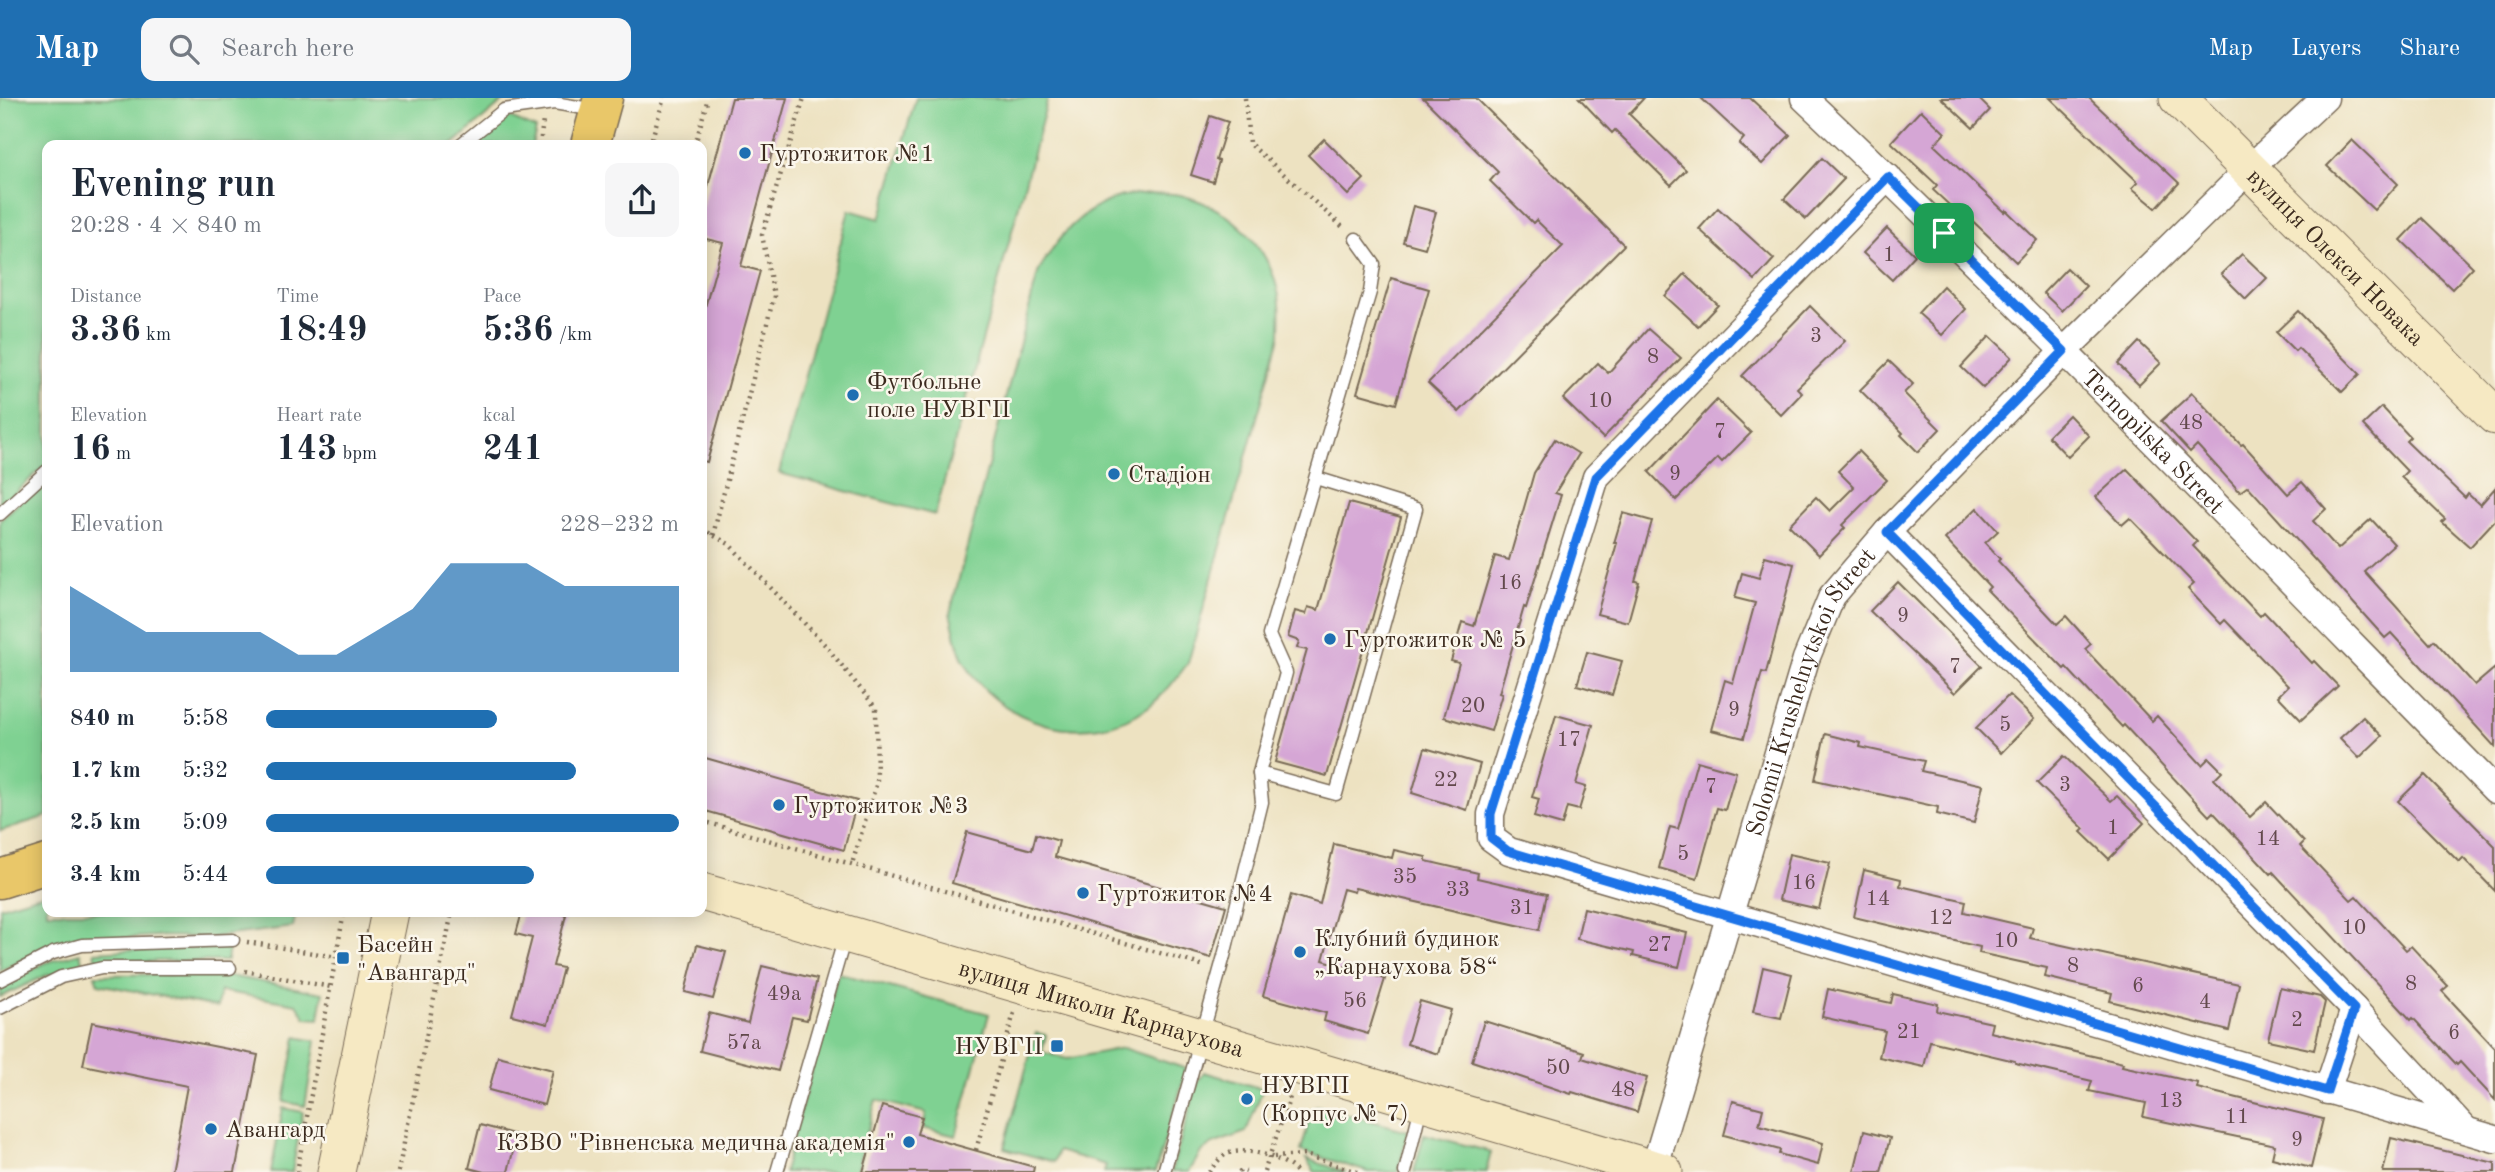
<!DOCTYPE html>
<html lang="en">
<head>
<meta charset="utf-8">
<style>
	:root { --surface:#fff; --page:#f6f6f7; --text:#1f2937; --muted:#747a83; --accent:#1f6fb2 }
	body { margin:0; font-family:"Old Standard TT",serif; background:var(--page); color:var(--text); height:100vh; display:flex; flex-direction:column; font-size:26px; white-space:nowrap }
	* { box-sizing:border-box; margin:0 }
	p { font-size:23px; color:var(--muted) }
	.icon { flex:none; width:38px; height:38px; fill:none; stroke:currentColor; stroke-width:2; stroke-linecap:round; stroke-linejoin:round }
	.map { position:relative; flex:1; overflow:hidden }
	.side { position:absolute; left:42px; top:42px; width:665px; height:777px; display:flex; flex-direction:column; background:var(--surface); border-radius:14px; box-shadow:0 4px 18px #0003 }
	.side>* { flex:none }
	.pin { position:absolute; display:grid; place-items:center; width:60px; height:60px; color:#fff; margin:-30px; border-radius:14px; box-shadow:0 4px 10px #0006 }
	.round { display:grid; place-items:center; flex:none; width:74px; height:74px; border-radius:14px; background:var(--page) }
	.summary { display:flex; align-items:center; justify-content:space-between; height:119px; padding:0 28px }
	h1 { font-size:38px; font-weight:600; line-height:52px }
	.stats { display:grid; grid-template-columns:repeat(3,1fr); gap:10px; height:119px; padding:7px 28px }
	.stats div { display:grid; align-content:center }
	.stats b { font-size:35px; font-weight:600 }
	.stats small { font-size:19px; font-weight:400 }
	.stats p { font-size:19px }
	.chart { height:196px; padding:14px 28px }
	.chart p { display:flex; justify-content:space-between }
	.chart svg { width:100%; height:126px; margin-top:7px; fill:var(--accent); opacity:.7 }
	ul { padding:0 28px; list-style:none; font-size:23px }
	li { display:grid; grid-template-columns:112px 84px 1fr; align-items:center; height:52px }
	li i { height:18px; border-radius:9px; background:var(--accent) }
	header { display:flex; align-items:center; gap:42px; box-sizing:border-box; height:98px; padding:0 35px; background:var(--accent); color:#fff }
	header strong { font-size:33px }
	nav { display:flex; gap:38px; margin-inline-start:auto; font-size:24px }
	.search { width:490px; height:63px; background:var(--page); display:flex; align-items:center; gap:18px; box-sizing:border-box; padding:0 24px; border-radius:14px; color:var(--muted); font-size:26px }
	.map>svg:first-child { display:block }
</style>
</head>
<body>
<header>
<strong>Map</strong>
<div class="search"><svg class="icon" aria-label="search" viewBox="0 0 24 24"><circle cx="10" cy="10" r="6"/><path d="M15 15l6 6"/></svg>Search here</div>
<nav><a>Map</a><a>Layers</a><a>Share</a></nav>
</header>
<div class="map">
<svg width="2495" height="1074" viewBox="0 0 2495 1074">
	<rect width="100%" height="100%" fill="#fbf7ec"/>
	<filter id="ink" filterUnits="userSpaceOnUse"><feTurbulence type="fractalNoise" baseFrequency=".0143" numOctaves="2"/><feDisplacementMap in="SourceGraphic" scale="14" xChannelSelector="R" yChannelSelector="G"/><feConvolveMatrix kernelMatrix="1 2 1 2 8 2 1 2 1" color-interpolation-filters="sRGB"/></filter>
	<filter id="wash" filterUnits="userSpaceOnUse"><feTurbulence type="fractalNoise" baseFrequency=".00686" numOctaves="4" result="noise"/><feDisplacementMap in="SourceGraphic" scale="28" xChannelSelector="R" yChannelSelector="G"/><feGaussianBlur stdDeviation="1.57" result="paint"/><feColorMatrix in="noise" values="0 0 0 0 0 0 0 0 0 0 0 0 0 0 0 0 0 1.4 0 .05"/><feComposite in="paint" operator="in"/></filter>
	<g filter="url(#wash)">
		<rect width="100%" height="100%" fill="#ede2c1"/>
		<g fill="#7fd192" stroke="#5d7e58" stroke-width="2">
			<path d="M0,0H507L452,47H47V366L0,408Z"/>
			<path d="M916,0H1048L935,417L779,375L849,112L880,121Z"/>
			<path d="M506,18L536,31L532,47H470Z"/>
			<path d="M1151,95C1162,96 1174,95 1184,98C1235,112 1273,152 1280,205C1281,216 1280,227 1280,238L1188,565C1176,581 1164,597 1148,609C1088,653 996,627 963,561C956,547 954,530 950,515L1038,175C1056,140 1080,112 1119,99C1129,96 1141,96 1151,95Z"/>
			<path d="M47,380V718L0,733V422Z"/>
			<path d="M47,795V814H296L293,829L213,839L155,838L77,843L41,853L0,873V809Z"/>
			<path d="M161,850H229L227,863H158L97,867L94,854Z"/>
			<path d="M80,855L83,867L73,869L75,875L47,877L0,899V889L45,865Z"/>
			<path d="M838,875L989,916L956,1038L923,1030L926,1015L876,1002L856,1074H784Z"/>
			<path d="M218,876L323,895L319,921L306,920L297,906L220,893L217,909L98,886L95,877Z"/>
			<path d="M1036,935L1046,937L1042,954L1067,961L1123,950L1187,971L1155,1074H1104L1106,1067L1058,1053L1054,1064L1004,1050Z"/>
			<path d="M296,939L316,943L305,1008L284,1004Z"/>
			<path d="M1204,974L1263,991L1246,1034L1213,1046L1201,1054L1189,1074H1171L1198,984Z"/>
			<path d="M1317,1008L1408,1033L1398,1074H1368L1301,1053L1312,1012Z"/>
			<path d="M283,1010L303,1014L292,1074H271Z"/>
			<path d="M1424,1036L1491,1054L1486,1074H1414Z"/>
			<path d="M1306,1061L1346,1074H1315Z"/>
		</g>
		<g id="blocks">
			<g fill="#d5a6d5">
				<path d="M732,0H787L741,168L760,173L707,364L702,363V220L723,145L702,140V110Z"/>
				<path d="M1423,0H1476L1624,147L1459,314L1428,285L1563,148L1536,122L1533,125L1490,83L1498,74Z"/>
				<path d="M1579,0H1644L1629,16L1686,72L1671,87L1615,32L1612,35Z"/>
				<path d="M1701,0H1750L1790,37L1762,66L1739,46L1744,40Z"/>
				<path d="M1941,0H1978L1990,12L1973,30Z"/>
				<path d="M2050,0H2089L2179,85L2156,110L2132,90L2138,84Z"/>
				<path d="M1921,12L1945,35L1934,47L2005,114L2006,112L2037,142L2016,164L1963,114L1960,117L1933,92L1937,87L1891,44Z"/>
				<path d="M1210,18L1228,24L1216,62L1219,63L1213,84L1191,77Z"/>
				<path d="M1324,41L1364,81L1348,97L1308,57Z"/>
				<path d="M2352,42L2398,86L2374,112L2327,68Z"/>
				<path d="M1822,60L1844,81L1806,121L1784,101Z"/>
				<path d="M1413,108L1436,114L1425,150L1403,144Z"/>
				<path d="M1718,110L1774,161L1755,182L1699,131Z"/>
				<path d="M2422,120L2473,169L2452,191L2401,142Z"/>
				<path d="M1887,130L1915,157L1892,182L1863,155Z"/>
				<path d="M2242,156L2267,180L2246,201L2221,176Z"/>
				<path d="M2067,170L2086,188L2062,213L2043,195Z"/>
				<path d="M1685,176L1718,207L1698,228L1665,198Z"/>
				<path d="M1391,180L1429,191L1396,306L1357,295Z"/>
				<path d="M1943,188L1966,211L1942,237L1918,215Z"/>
				<path d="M1810,208L1845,243L1797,290L1802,295L1781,317L1742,278Z"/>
				<path d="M2298,213L2360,276L2342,294L2298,250L2295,253L2276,234Z"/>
				<path d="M1648,231L1681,260L1603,340L1563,301L1598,265L1608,275Z"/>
				<path d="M1990,238L2012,259L1983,290L1961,269Z"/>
				<path d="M2139,244L2161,265L2139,287L2118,266Z"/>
				<path d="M1889,263L1913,286L1904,295L1940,331L1918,354L1901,337L1903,335L1860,292Z"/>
				<path d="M2192,295L2241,347L2243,346L2288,396L2302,384L2326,411L2313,423L2338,451L2371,421L2394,446L2364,473L2430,546L2434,542L2475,587L2495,570V649L2391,535L2385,540L2248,388L2240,394L2197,347L2190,354L2161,323Z"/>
				<path d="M1717,302L1751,335L1722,364L1718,360L1676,402L1649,374Z"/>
				<path d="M2382,309L2410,339L2406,343L2465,400L2468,396L2480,407L2495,390V422L2470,449L2442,424L2445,421L2401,379L2407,373L2363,327Z"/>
				<path d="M2069,317L2089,338L2068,359L2048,338Z"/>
				<path d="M1555,341L1579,356L1555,395L1561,397L1526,510L1524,509L1499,595L1502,596L1491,633L1444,619L1459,565L1451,563L1462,524L1474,528L1495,458L1509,462L1534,375Z"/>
				<path d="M1858,353L1887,382L1842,427L1845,430L1819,457L1789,427L1816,399L1830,413L1854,389L1838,373Z"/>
				<path d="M2127,371L2197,444L2193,448L2260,518L2264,514L2312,565L2314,563L2338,588L2301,622L2278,598L2288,588L2225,522L2221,526L2188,491L2194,486L2130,420L2122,427L2096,399Z"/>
				<path d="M1349,405L1401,419L1327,678L1275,664L1307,552L1297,550L1299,543L1288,539L1295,513L1306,516L1308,509L1318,512Z"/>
				<path d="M1977,410L1998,433L1985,445L2000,461L1998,463L2057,526L2066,518L2091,546L2085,551L2152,623L2157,618L2202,667L2209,660L2222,673L2214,681L2250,719L2266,704L2304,744L2300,748L2351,802L2356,798L2406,852L2411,848L2448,888L2442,893L2495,950V1002L2460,964L2457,967L2413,920L2411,922L2273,774L2271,776L2213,714L2209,718L2124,627L2122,629L2066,569L2064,571L1987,492L1990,489L1945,441Z"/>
				<path d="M1623,415L1652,423L1635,483L1639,484L1628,524L1597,516L1617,445H1614Z"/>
				<path d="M1765,458L1794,466L1766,575L1762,574L1744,640L1711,632L1725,582L1733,585L1755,505L1735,500L1742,475L1759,480Z"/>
				<path d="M1898,484L1982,568L1955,595L1870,513Z"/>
				<path d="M1587,554L1622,563L1612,597L1577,587Z"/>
				<path d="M2009,597L2034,621L2001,655L1976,630Z"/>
				<path d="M1556,617L1593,627L1576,686L1586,689L1579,712L1567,709L1562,727L1534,719L1539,701L1532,699Z"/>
				<path d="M2363,619L2382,638L2359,660L2340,640Z"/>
				<path d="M1825,636L1861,645L1860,649L1924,663L1921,673L1983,687L1974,725L1937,716L1938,709L1815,682Z"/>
				<path d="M1425,650L1480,666L1467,712L1412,695Z"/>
				<path d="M2064,658L2111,703L2117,698L2144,725L2109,761L2081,734L2084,731L2037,685Z"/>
				<path d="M702,659L857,703L844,752L702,712Z"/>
				<path d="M1697,663L1736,674L1725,712L1717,710L1697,781L1659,770L1670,729L1678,731Z"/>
				<path d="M2425,677L2495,748V793L2463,760L2459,764L2398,703Z"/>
				<path d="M967,734L1032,752L1036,736L1059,743L1055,759L1226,808L1211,860L952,785Z"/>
				<path d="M1334,746L1392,760L1394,752L1426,759V763L1478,775L1477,780L1547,796L1539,832L1355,790L1354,794L1343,791L1323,862L1385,881L1368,936L1324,923L1326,915L1263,898L1291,797L1320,806Z"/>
				<path d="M1789,756L1830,765L1819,811L1779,802Z"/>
				<path d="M1864,772L1901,781L1900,788L1966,803L1964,814L2033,830L2030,840L2239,886L2229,933L2110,903L2112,895L2045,879L2047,870L1979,855L1980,849L1854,819Z"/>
				<path d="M1584,810L1687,835L1679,869L1633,858L1634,854L1577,841Z"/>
				<path d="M522,814H552L566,817L553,868L563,870L548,926L512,917L532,840L516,836Z"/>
				<path d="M697,847L726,854L713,901L685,894Z"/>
				<path d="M762,868L817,881L807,922L792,919L778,973L700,953L709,915L748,925Z"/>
				<path d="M1763,869L1792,876L1781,920L1753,914Z"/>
				<path d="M2280,890L2320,899L2325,904L2314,952L2268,942Z"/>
				<path d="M1828,891L1891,905L1893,896L1938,906L1937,913L1992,925L1990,934L2123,965L2122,968L2198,985L2197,990L2323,1021L2311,1070L2272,1060L2275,1047L2143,1019L2146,1005L2089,993L2092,983L2015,965V963L1930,943L1924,969L1879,959L1885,933L1822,919Z"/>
				<path d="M1420,903L1451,912L1438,956L1407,946Z"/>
				<path d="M1484,923L1584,954L1582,960L1647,980L1637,1014L1572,994L1571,996L1472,963Z"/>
				<path d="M92,924L258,957L235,1074H171L187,988L83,967Z"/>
				<path d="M498,958L553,972L544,1007L489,992Z"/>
				<path d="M1733,1003L1763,1011L1759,1027L1823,1045L1818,1067L1779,1056L1780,1052L1724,1037Z"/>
				<path d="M882,1008L922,1019L917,1036L1034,1069L1033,1074H863Z"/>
				<path d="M480,1027L517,1037L508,1074H484L469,1070Z"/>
				<path d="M1864,1033L1890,1040L1881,1074H1854Z"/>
				<path d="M2391,1040L2495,1065V1074H2383Z"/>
			</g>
		</g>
	</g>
	<g filter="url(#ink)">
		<use href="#blocks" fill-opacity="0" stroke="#796a57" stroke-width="2"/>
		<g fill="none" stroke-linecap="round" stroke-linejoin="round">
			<defs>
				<g id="service">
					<path d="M460,47L504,12L554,5L596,12"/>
					<path d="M0,416L47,373"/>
					<path d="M1259,675L1336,696L1416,411L1316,380"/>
					<path d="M0,882L53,855L82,847L233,842"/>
					<path d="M0,910L61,879L102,870H230"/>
					<path d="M777,1074L845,839"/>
					<path d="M1164,1074L1224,858L1262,704L1259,675L1286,575L1269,537L1370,194L1374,166L1356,141"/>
					<path d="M1405,1074L1421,1008"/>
				</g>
				<g id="minor">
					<path id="s1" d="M1804,0C2041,224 2267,460 2495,692"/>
					<path d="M1888,79L1596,379L1491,716V740L1509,753L2495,1041"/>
					<path d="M1887,434L2354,911L2465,1031"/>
					<path d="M2327,993L2354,911"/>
					<path id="s2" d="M1654,1071L1806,561L1832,498L1887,434L2064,253L2248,72L2325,0"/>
				</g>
				<g id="secondary">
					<path id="s3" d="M2178,0L2495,318"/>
					<path id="s4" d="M702,794L1664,1074"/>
					<path d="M336,1074L390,814"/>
				</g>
				<g id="primary">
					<path d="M590,47L603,0"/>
					<path d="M0,781L47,766"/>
				</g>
			</defs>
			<use href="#service" stroke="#796a57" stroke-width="15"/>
			<use href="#minor" stroke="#796a57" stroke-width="29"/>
			<use href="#secondary" stroke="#796a57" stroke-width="39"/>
			<use href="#primary" stroke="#796a57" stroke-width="41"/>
			<g stroke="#796a57" stroke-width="4.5" stroke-dasharray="2 5" stroke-linecap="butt">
				<path d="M1245,0L1249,45L1345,131"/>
				<path d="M540,47L543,22"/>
				<path d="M650,47L664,0"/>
				<path d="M695,47L708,0"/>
				<path d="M702,431L729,446L826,548L876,610L877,684L852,766"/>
				<path d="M713,437L774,198L762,137L804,0"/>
				<path d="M702,723L1205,868"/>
				<path d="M247,844L337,859"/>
				<path d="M245,873L331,889"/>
				<path d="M976,1052L1014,915"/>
				<path d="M1274,1059L1305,1057L1357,1074"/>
				<path d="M297,1074L344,814"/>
				<path d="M398,1074L452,814"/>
				<path d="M1209,1074C1214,1067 1221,1058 1229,1055C1249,1049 1284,1060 1297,1074"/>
				<path d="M1239,1074L1241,1072L1246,1074"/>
				<path d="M1264,1074L1291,996"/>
			</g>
			<use href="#service" stroke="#fff" stroke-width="12"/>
			<use href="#minor" stroke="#fff" stroke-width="26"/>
			<use href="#secondary" stroke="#f6e9c3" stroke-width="37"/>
			<use href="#primary" stroke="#e9c769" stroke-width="38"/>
		</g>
	</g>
	<g fill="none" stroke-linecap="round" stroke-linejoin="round" filter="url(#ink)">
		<defs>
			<path id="route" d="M1888,79L2064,253L1887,434L2354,911L2327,993L1508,753L1491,740V716L1596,379Z"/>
		</defs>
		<use href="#route" stroke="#fff" stroke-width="14"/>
		<use href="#route" stroke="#1a73e8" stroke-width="9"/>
	</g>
	<g fill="#1f6fb2" stroke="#fbf7ec" stroke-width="2.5">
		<circle cx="745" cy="55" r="7"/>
		<circle cx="853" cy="297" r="7"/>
		<circle cx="1114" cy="376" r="7"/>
		<circle cx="1330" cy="541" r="7"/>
		<circle cx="779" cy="707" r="7"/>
		<circle cx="1083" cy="795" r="7"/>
		<circle cx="1300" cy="854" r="7"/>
		<rect x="336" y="853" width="14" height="14" rx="3.5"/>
		<rect x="1050" y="941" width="14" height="14" rx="3.5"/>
		<circle cx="1247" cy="1001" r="7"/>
		<circle cx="211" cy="1031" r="7"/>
		<circle cx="909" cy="1044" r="7"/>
	</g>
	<g text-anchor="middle" stroke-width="5" stroke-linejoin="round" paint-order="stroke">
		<g font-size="21" fill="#62494c">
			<text x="1889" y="163">1</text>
			<text x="1816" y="244">3</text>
			<text x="1653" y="265">8</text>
			<text x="1600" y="309">10</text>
			<text x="2191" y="331">48</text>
			<text x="1720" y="340">7</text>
			<text x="1675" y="382">9</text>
			<text x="1510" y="491">16</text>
			<text x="1903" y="524">9</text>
			<text x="1955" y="575">7</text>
			<text x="1473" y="614">20</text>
			<text x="1734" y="618">9</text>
			<text x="2005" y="633">5</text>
			<text x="1569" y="648">17</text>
			<text x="1446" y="688">22</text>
			<text x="2065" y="693">3</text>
			<text x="1711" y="695">7</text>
			<text x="2113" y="736">1</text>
			<text x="2268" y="747">14</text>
			<text x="1683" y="762">5</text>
			<text x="1405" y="785">35</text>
			<text x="1804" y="791">16</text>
			<text x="1458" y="798">33</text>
			<text x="1878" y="807">14</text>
			<text x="1522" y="816">31</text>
			<text x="1941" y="826">12</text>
			<text x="2354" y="836">10</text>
			<text x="2006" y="849">10</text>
			<text x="1660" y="853">27</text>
			<text x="2073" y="874">8</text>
			<text x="2411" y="892">8</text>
			<text x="2138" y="894">6</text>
			<text x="784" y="902">49а</text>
			<text x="1355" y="909">56</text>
			<text x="2205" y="910">4</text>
			<text x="2297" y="928">2</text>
			<text x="1909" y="940">21</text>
			<text x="2454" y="941">6</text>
			<text x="744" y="951">57а</text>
			<text x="1558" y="976">50</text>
			<text x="1623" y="998">48</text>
			<text x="2171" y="1009">13</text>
			<text x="2237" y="1025">11</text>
			<text x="2297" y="1048">9</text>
		</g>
		<g font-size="24" fill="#3b2a1e" stroke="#fbf7ec" text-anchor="start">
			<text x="759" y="63">Гуртожиток №1</text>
			<text x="867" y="291">Футбольне<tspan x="867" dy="28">поле НУВГП</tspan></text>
			<text x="1128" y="384">Стадіон</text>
			<text x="1344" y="549">Гуртожиток № 5</text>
			<text x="793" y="715">Гуртожиток №3</text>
			<text x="1097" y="803">Гуртожиток №4</text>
			<text x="1314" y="848">Клубний будинок<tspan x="1314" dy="28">„Карнаухова 58“</tspan></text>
			<text x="357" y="854">Басейн<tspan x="357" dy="28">"Авангард"</tspan></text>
			<text x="1043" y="956" text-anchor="end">НУВГП</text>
			<text x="1261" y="995">НУВГП<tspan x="1261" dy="28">(Корпус № 7)</tspan></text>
			<text x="225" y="1039">Авангард</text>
			<text x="895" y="1052" text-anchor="end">КЗВО "Рівненська медична академія"</text>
		</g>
		<g font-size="24" fill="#3b2a1e" stroke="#fbf7ec">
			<text dy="8" stroke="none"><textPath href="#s3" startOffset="224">вулиця Олекси Новака</textPath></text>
			<text dy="8" stroke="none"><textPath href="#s1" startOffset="490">Ternopilska Street</textPath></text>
			<text dy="8" stroke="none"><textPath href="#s2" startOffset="504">Solomii Krushelnytskoi Street</textPath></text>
			<text dy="8" stroke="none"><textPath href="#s4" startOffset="416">вулиця Миколи Карнаухова</textPath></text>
		</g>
	</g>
</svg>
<div class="pin" style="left:1944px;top:135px;background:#1e9e55"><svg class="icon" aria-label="arrive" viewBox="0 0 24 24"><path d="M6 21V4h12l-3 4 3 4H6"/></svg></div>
<section class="side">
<div class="summary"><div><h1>Evening run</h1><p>20:28 · 4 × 840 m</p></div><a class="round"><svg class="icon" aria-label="share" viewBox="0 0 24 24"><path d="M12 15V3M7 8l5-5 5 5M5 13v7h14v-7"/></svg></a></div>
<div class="stats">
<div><p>Distance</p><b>3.36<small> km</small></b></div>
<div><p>Time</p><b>18:49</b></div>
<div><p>Pace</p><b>5:36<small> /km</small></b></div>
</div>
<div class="stats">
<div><p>Elevation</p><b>16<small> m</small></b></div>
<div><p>Heart rate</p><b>143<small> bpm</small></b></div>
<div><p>kcal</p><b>241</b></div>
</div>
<div class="chart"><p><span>Elevation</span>228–232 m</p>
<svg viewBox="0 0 160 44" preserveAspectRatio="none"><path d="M0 44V14L10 22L20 30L30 30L40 30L50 30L60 38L70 38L80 30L90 22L100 6L110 6L120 6L130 14L140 14L150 14L160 14V44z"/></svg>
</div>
<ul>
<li><b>840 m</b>5:58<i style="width:56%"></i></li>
<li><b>1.7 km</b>5:32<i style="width:75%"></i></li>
<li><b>2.5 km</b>5:09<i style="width:100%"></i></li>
<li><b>3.4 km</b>5:44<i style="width:65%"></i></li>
</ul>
</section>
</div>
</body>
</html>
